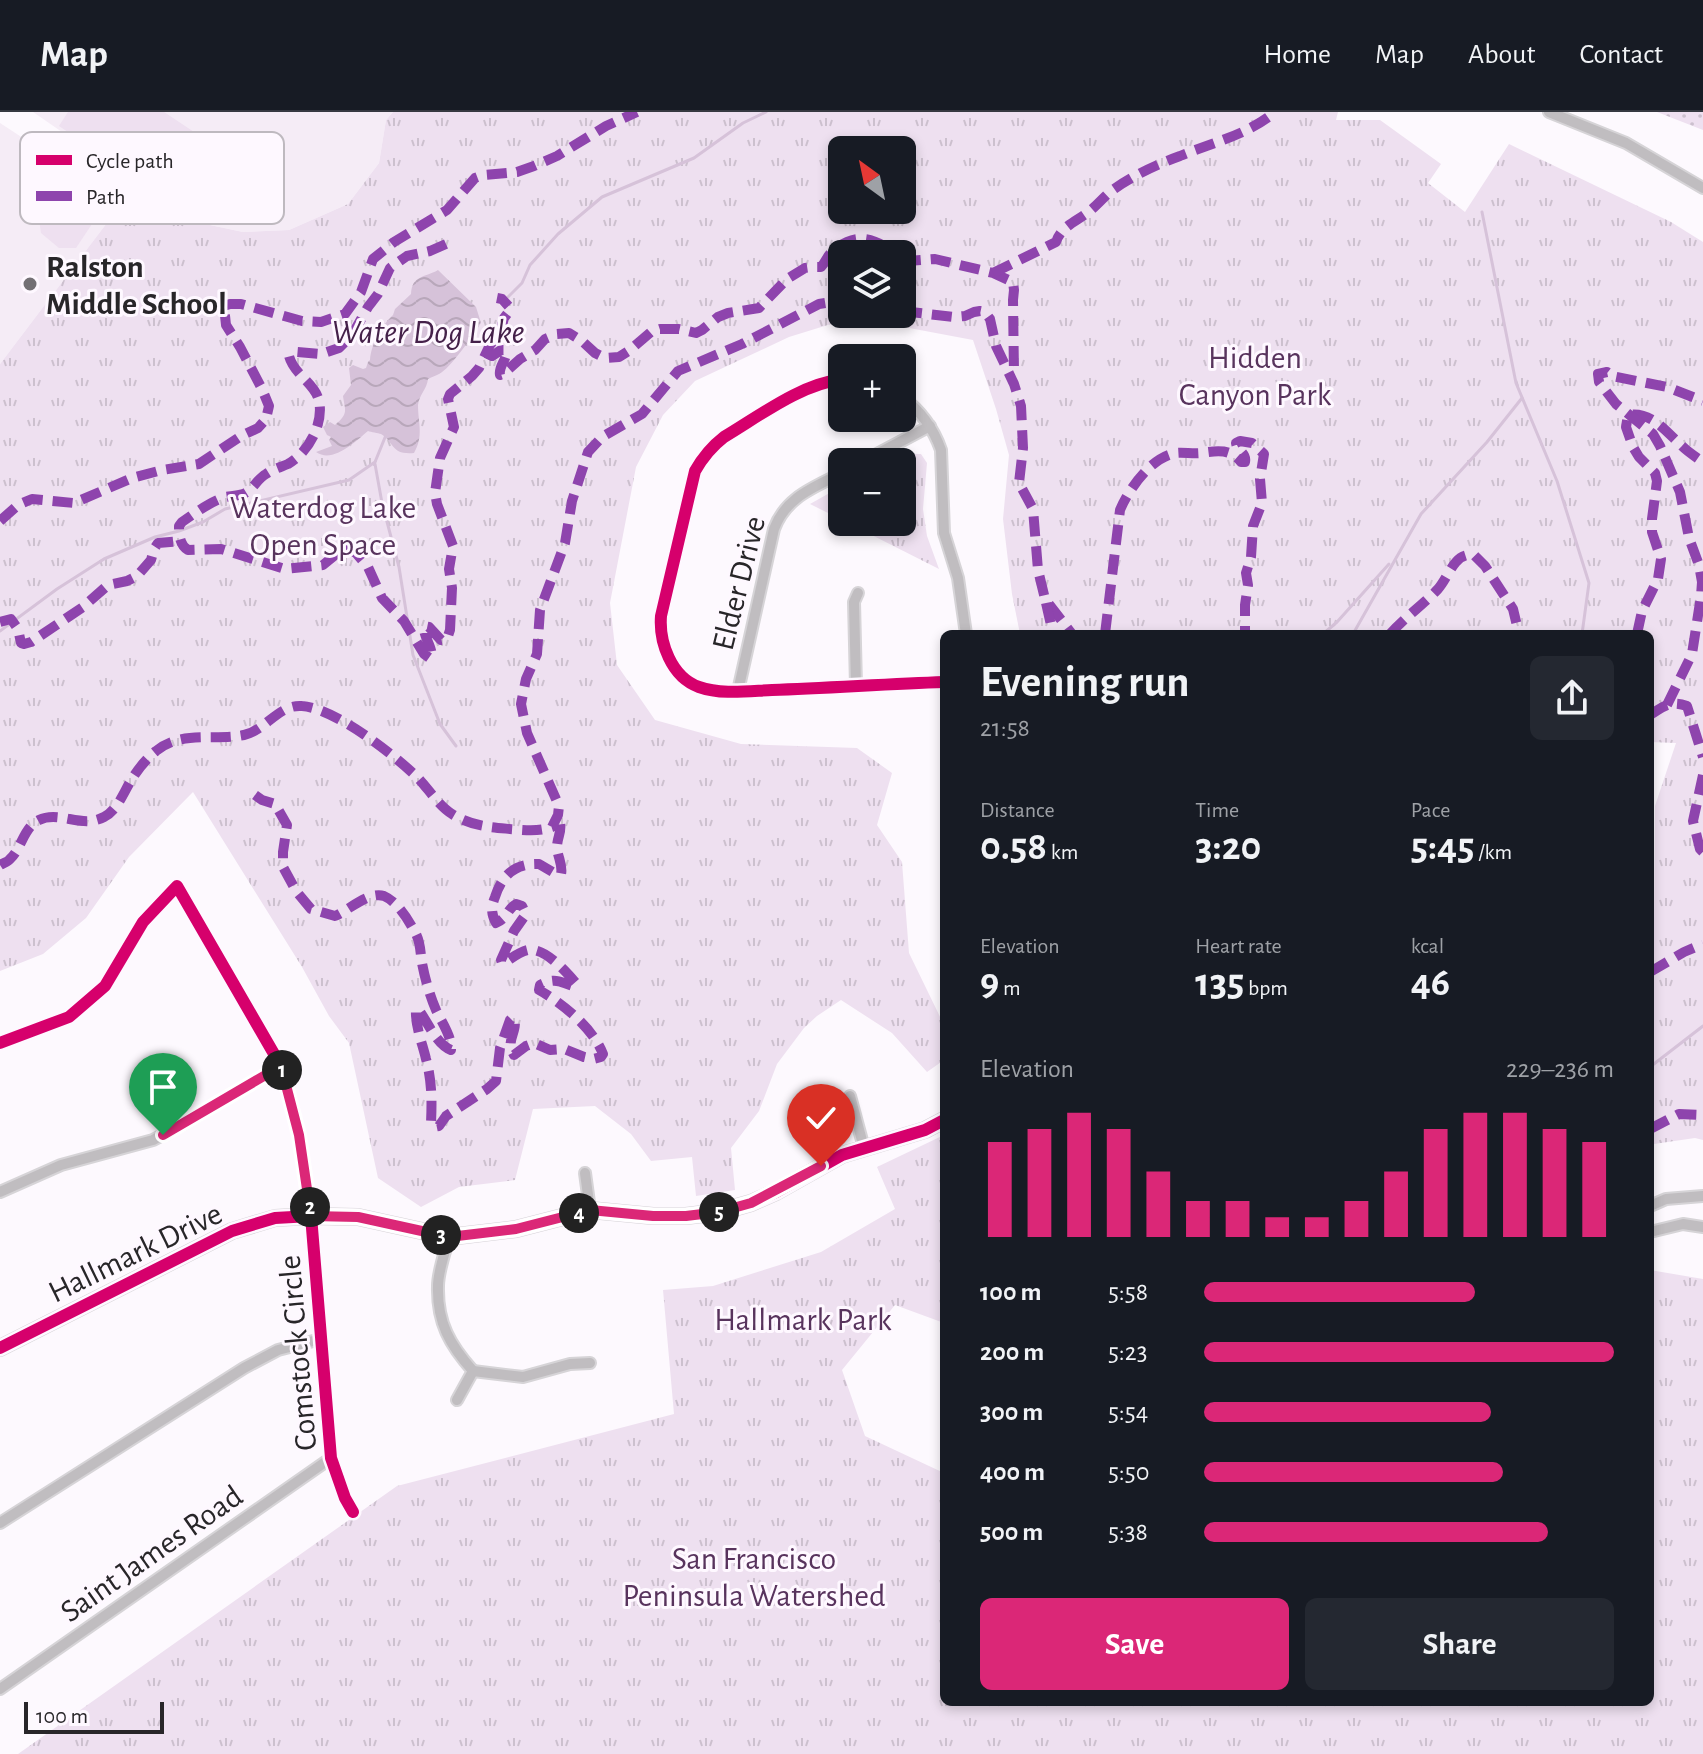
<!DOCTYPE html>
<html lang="en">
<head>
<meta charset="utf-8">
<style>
	:root { --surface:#171b24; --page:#242831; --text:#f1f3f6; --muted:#9ea1a6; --line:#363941; --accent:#db2777 }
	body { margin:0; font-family:"Alegreya Sans",sans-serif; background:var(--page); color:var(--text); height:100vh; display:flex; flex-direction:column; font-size:30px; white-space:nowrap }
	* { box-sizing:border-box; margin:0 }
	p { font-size:26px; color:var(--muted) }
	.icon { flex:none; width:44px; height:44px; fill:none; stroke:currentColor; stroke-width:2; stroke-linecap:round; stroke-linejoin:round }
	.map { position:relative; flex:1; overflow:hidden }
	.details { position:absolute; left:940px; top:518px; width:714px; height:1076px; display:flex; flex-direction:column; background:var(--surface); border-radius:12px; box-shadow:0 4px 12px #0003 }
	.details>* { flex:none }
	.needle { width:52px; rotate:327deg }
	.buttons { position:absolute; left:828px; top:24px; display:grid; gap:16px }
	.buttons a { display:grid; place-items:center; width:88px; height:88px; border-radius:12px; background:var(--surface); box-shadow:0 4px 12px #0003; font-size:40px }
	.scale { position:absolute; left:24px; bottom:20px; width:140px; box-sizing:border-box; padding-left:8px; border:4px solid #282629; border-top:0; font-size:22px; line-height:28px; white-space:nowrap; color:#282629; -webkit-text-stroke:6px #fef8ff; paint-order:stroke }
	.pin { position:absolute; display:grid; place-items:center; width:68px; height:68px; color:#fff; margin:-82px -34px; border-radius:50% 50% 50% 0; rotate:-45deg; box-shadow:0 0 8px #0007 }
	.pin .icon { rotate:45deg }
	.km { position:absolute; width:40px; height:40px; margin:-20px; border-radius:50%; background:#222; color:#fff; font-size:22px; line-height:40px; text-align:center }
	.round { display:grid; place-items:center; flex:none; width:84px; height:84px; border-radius:12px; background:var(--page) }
	.overview { display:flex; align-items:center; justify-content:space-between; height:136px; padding:0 40px }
	h1 { font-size:44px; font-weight:700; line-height:60px }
	.metrics { display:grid; grid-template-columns:repeat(3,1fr); gap:12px; height:136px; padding:8px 40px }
	.metrics div { display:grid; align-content:center }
	.metrics b { font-size:40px; font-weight:700 }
	.metrics small { font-size:22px; font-weight:400 }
	.metrics p { font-size:22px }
	.chart { height:224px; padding:16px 40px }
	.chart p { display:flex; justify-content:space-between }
	.chart svg { width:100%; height:144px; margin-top:8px; stroke:var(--accent); stroke-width:6 }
	.button { display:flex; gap:16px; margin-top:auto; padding:16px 40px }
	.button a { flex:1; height:92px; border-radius:12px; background:var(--accent); color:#fff; font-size:32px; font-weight:700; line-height:92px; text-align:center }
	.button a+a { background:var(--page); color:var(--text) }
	ul { padding:0 40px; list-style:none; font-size:26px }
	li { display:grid; grid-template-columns:128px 96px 1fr; align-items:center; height:60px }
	li i { height:20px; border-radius:10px; background:var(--accent) }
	header { display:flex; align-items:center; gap:48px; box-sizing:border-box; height:112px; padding:0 40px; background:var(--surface); border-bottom:2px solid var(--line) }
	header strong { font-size:38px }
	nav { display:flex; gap:44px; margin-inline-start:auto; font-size:28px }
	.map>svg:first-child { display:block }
</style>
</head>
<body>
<header>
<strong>Map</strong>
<nav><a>Home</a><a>Map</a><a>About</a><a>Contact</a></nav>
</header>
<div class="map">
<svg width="1703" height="1642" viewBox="0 0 1703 1642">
	<defs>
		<pattern id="grass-dots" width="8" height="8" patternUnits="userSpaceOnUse" patternTransform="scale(2)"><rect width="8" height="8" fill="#eee0f0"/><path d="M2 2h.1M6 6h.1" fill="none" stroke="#ccc0ce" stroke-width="1.8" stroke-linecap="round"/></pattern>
		<pattern id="park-tufts" width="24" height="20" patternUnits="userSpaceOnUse" patternTransform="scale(2)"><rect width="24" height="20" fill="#eee0f0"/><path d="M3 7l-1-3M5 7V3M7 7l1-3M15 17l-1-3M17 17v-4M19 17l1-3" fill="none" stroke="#ccc0ce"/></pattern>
		<pattern id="water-waves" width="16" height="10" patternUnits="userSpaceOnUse" patternTransform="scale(2)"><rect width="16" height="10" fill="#d6c2d9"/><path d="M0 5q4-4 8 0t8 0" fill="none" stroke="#b8a7ba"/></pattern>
	</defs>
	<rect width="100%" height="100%" fill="#fdf9fe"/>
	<g fill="#f5ecf6">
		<path d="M33,0H393L386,8L379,51L348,92L289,118L243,120L177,106L139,73Z"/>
		<path d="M0,11L122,91L0,252Z"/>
	</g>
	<path fill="url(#grass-dots)" d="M1657,0H1703V18Z"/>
	<g fill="url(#park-tufts)" fill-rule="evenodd">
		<path d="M393,0H1338L1336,8H1380L1441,52L1428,71L1465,100L1509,32L1671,110L1703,130V1028L1695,1026L1654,1032L1650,1035V814L1654,809L1655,694L1676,631L1650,630V522H1020L1012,482L1003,407L1009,343L996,297L973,228L888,212L844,208L789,225L695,269L663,303L636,355L610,491L617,553L655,608L741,632L857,636L892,661L877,713L902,750L909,841L944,913V948L927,960L892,921L841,888L817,904L804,916L777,952L759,999L731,1036L735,1078L696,1084L692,1045L651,1049L631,1022L595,994L533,997L515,1068L459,1075L421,1095L378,1066L349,931L329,904L302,855L193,680L129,745L86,806L43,842L0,859V252L122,91L139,73L177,106L243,120L289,118L348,92L379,51L386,8ZM842,38H902V98H842ZM842,142H902V202H842Z"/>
		<path d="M909,342H921L927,351L923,397L927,424L939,457L846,410H902V350H887Z"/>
		<path d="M842,374V408L810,392Z"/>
		<path d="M944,1023V1211L895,1193L842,1258L865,1324L944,1361V1590H1650V1158L1703,1167V1642H18L397,1374L674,1302L663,1178L713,1174L821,1140L895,1097L877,1055Z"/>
	</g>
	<g fill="#eee0f0">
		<path d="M68,0H164L206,28L167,86L59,14Z"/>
		<path d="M67,70L104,94L76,136H59L41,121L37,93L49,75Z"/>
	</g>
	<path fill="url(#water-waves)" d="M438,158L476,195L481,211C474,222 450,257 439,262C436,264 431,265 428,267C427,277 419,283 418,293C418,311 424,324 414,341C391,343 395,331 381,322C378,321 371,320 368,319C356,329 333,352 316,340L332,334L329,328L331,325L327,323L323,315L330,310L335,313C349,301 345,299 343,284L351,273L349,256L353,253L363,257L366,256L368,250L370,248C371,232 382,213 393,203L395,197L411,182C412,163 424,166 438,158Z"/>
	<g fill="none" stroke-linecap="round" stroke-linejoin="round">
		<g stroke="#d6c2d9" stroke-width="3">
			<path d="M1482,100L1516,271L1557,369L1589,471L1582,522"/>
			<path d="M505,188L522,171L530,153L558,122L602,85L694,46L743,11L766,0"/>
			<path d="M375,352L382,391L399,455L413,543L440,612L456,634"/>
			<path d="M0,519L57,477L104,447L155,425L179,419L203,410L225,397L349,368L375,350L386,323"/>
			<path d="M1323,522L1337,510L1389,452"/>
			<path d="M1353,522L1421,402L1487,330L1522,286"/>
			<path d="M1650,955L1703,914"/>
		</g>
		<defs>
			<g id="street">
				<path d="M1549,0L1626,31L1703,76"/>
				<path d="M842,267C799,273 761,303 724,325C711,335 703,345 695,359L661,504C659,530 671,565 699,575C721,583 749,579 772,578C829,576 887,572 944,570"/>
				<path d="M902,285C921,299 933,315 941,338L944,421L958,466L966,522"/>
				<path d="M862,350L930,314"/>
				<path d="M856,574L854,490L858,481"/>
				<path d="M738,579L774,417C786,385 813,376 842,361"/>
				<path d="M0,931L69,905L105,874L143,810L177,774L281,954L299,1023L311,1104L331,1346L345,1386L353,1400"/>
				<path d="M850,984L864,1036"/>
				<path d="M585,1061L590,1098"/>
				<path d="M0,1080L61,1053L153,1028L185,1011L281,954"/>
				<path d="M1650,1094L1666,1087L1703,1084"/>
				<path d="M1650,1120L1683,1112L1703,1115"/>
				<path d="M449,1125C445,1141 438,1159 438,1174C437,1211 450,1233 473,1259L457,1288"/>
				<path d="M473,1259L523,1265L570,1252L590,1251"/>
				<path d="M0,1411L244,1256L278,1238L321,1227"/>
				<path d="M0,1577L331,1346"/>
			</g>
			<path id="secondary" d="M0,1236L232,1119L275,1106L311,1104L358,1105L449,1125L516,1117L590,1098L653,1104H686L719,1100L751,1091L776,1080L842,1043L925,1018L944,1008"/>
		</defs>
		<use href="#street" stroke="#d6d4d7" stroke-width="14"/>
		<use href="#secondary" stroke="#d6d4d7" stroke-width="18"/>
		<use href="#street" stroke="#c0bdc0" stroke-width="10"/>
		<use href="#secondary" stroke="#bfbdbf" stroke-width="14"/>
		<g stroke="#8e44ad" stroke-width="10" stroke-dasharray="20 10" stroke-linecap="butt">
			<path d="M446,132L430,139L407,144L390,156L378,182L368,195L352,223L339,236L321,242L297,240L289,244C294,263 315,271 319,289C324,312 308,341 288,352C281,355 273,357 266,362C257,367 253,378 243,382C237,384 231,384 225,385C210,390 195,401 182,410L179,414C179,424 180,433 188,438L221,437L285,457L323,453L340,439L348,437L356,441L368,455L382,486L404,509L424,542L431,547C434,535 423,526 424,514L429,515L441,528L447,527L450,518L452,476L449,457L453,434L437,392L435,381L440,346L454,315L448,287L450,282L472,264L479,256L490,233L500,221L504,206L511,197L502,187L497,186"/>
			<path d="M902,145L908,149L935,147L993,161L1013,170L1014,178L1013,188L1014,264"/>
			<path d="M993,161L1056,130C1061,115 1075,110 1087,101C1097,94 1104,84 1114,77C1134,63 1158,52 1180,44C1214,30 1247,23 1275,0"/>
			<path d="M902,199L954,205L965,204L974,200L980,199L985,200L990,207L996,234L1014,272L1021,294L1023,336L1019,371L1033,397L1038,458L1045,487L1072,522"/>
			<path d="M486,241L492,244L501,238H506C508,247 498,254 500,263L503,262L520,247L535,238L545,227L557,222L569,221L582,229L595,241L605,246L619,245L630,238L651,220L660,217H679L696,221L702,218L718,205L728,201L759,196L787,167L805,156L812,155H821C826,150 827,144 832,140C856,119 874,126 896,142"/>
			<path d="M0,409L18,393L32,387L74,391L132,366L162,358L199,352L241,324L258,316L266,307L269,294L262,277L240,235L226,213L224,194L230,192H241L302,209L321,210L345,202L361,180L373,147L394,130L447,98L475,66L483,63L517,60L534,54L557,44L606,14L637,0"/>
			<path d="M1046,491L1053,522"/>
			<path d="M0,510L11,507L18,517L21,531L24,532L31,530L83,495L108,473L127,469L137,464L151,448L154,437L158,431L181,429"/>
			<path d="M1105,522L1120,398C1129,377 1151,345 1176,341C1184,340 1192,342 1201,341C1217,339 1230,336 1241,350H1245C1247,341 1237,339 1236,331L1240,329L1252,331L1264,342L1260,367L1262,391L1253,414L1251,445L1246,461L1248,473L1245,493V522"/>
			<path d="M1390,522C1405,505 1423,493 1438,477C1445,469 1449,458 1456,450C1461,444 1466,443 1473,442L1485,454L1513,497L1519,522"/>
			<path d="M1637,522L1642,499L1658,467L1661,447L1652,420V407L1657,369L1655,361L1639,345L1633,335L1626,315L1628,303C1652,299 1666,320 1682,334C1688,340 1696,345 1703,350"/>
			<path d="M1667,593L1692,542L1701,484L1702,470L1699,453L1689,426L1680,380L1660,334L1653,322L1616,292L1599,270L1598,262L1607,260L1612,264L1667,275L1703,289"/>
			<path d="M1650,603C1664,594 1670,588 1687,594L1703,645"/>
			<path d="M1703,663L1693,709L1700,737L1703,740"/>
			<path d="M255,683L262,688L275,692L287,713L283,740V755L296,779L311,797L335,804C349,798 369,779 384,784C398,790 409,809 416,822C421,832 420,840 422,851C425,867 430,884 436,898C442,911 452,924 451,938C436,932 428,910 418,897H416C415,914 422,930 426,947C432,969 432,989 431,1011L434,1015L439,1014L446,1004L487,977L496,969L500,936L510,908L513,905C520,919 504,927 514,943L526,934L534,931L550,938L564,937L584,945L593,947L601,945L603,942C593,916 562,891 539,878L540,873C558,864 560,871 576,875V871C566,860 545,835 528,838C519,840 512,846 504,851H502L501,848L514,819L526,802L522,794L516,792C507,797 508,806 496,811C491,802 491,795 495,785C502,763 515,751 539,752L556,762H561C563,753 558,746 557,736C557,722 564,721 558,703"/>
			<path d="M0,753C3,751 8,750 10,747C22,736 23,716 39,708C59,698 82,717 104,705C118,698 124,679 132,667C138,657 147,646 156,639C181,618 215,629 244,623C266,618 279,592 302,594C335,596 396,644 419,667C429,678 440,695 452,702C471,714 489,715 510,717C525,718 537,720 552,715L558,703L559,694L527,621L521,592L526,567L537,542L540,498L565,431L572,389L588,340L602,325L642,302L678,259L742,232L819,192L831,190L842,192"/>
			<path d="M1650,860L1684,840L1703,832"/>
			<path d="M1650,1017L1679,1002L1703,1003"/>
		</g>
		<defs>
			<g id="cycleway">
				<path d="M842,267C799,273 761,303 724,325C711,335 703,345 695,359L661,504C659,530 671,565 699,575C721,583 749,579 772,578C829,576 887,572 944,570"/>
				<path d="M0,931L69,905L105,874L143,810L177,774L281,954L299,1023L311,1104L331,1346L345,1386L353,1400"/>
				<path d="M0,1236L232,1119L275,1106L311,1104L358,1105L449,1125L516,1117L590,1098L653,1104H686L719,1100L751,1091L776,1080L842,1043L925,1018L944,1008"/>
			</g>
		</defs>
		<use href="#cycleway" stroke="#fef8ff" stroke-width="17"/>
		<use href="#cycleway" stroke="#d6006c" stroke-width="12"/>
	</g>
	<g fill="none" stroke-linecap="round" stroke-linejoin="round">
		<defs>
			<path id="route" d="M163,1023L281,954L299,1023L311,1104L358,1105L449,1125L516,1117L590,1098L653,1104H686L719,1100L751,1091L821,1054"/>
		</defs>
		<use href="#route" stroke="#fff" stroke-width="16"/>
		<use href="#route" stroke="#db2777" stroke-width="10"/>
	</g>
	<circle fill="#737074" stroke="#fef8ff" stroke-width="3" cx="30" cy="172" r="8"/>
	<g text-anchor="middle" stroke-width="6" stroke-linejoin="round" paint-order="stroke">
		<g font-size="32" font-weight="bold" fill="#282629" stroke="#fef8ff" text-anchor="start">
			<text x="46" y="165">Ralston<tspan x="46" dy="37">Middle School</tspan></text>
		</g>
		<g font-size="32" fill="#58335d" stroke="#fef8ff">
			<text x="1255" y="256">Hidden<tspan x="1255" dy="37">Canyon Park</tspan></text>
			<text x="323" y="406">Waterdog Lake<tspan x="323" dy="37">Open Space</tspan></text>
			<text x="803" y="1218">Hallmark Park</text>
			<text x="754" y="1457">San Francisco<tspan x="754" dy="37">Peninsula Watershed</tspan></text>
		</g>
		<g font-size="32" fill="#282629" stroke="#fef8ff">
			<text transform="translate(738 471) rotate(-76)" y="11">Elder Drive</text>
			<text transform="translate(135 1140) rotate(-26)" y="11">Hallmark Drive</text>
			<text transform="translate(297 1241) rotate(-95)" y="11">Comstock Circle</text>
			<text transform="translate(151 1441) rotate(-35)" y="11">Saint James Road</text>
		</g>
		<g font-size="34" font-style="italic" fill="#45214a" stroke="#fef8ff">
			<text x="428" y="231">Water Dog Lake</text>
		</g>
	</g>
	<rect x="20" y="20" width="264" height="92" rx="12" fill="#fef8ff" stroke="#beb9bf" stroke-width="2"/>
	<rect x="36" y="43" width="36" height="10" fill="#d6006c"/>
	<rect x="36" y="79" width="36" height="10" fill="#8e44ad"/>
	<g font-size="22" fill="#282629">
		<text x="86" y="56">Cycle path</text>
		<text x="86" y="92">Path</text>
	</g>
</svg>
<div class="buttons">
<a><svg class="needle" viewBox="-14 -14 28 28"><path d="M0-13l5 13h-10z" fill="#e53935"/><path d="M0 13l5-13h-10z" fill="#9ea1a6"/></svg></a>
<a><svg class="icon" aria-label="layers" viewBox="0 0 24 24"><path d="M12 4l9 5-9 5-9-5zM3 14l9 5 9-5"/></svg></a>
<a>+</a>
<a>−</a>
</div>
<div class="scale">100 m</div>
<div class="pin" style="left:163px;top:1023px;background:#1e9e55"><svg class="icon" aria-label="arrive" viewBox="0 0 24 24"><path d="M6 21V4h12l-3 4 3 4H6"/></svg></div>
<div class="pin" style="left:821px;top:1054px;background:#d93025"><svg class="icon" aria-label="check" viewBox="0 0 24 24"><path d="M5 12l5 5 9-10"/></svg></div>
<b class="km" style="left:282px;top:958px">1</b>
<b class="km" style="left:310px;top:1095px">2</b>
<b class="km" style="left:441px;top:1123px">3</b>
<b class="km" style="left:579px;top:1101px">4</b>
<b class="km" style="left:719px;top:1100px">5</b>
<section class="details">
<div class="overview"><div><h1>Evening run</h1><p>21:58</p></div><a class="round"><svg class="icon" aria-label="share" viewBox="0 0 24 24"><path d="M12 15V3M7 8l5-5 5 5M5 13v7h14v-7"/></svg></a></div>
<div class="metrics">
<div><p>Distance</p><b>0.58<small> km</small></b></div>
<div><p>Time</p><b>3:20</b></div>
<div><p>Pace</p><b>5:45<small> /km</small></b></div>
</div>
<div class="metrics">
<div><p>Elevation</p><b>9<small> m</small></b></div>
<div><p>Heart rate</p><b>135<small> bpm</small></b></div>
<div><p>kcal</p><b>46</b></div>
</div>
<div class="chart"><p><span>Elevation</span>229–236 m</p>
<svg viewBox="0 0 160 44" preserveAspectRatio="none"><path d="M5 44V15M15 44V11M25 44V6M35 44V11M45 44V24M55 44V33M65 44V33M75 44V38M85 44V38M95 44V33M105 44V24M115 44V11M125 44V6M135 44V6M145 44V11M155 44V15"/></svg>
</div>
<ul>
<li><b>100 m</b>5:58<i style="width:66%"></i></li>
<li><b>200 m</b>5:23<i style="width:100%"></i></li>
<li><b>300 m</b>5:54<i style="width:70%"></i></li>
<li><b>400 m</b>5:50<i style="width:73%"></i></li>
<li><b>500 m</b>5:38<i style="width:84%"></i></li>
</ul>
<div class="button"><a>Save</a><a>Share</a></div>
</section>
</div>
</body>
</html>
